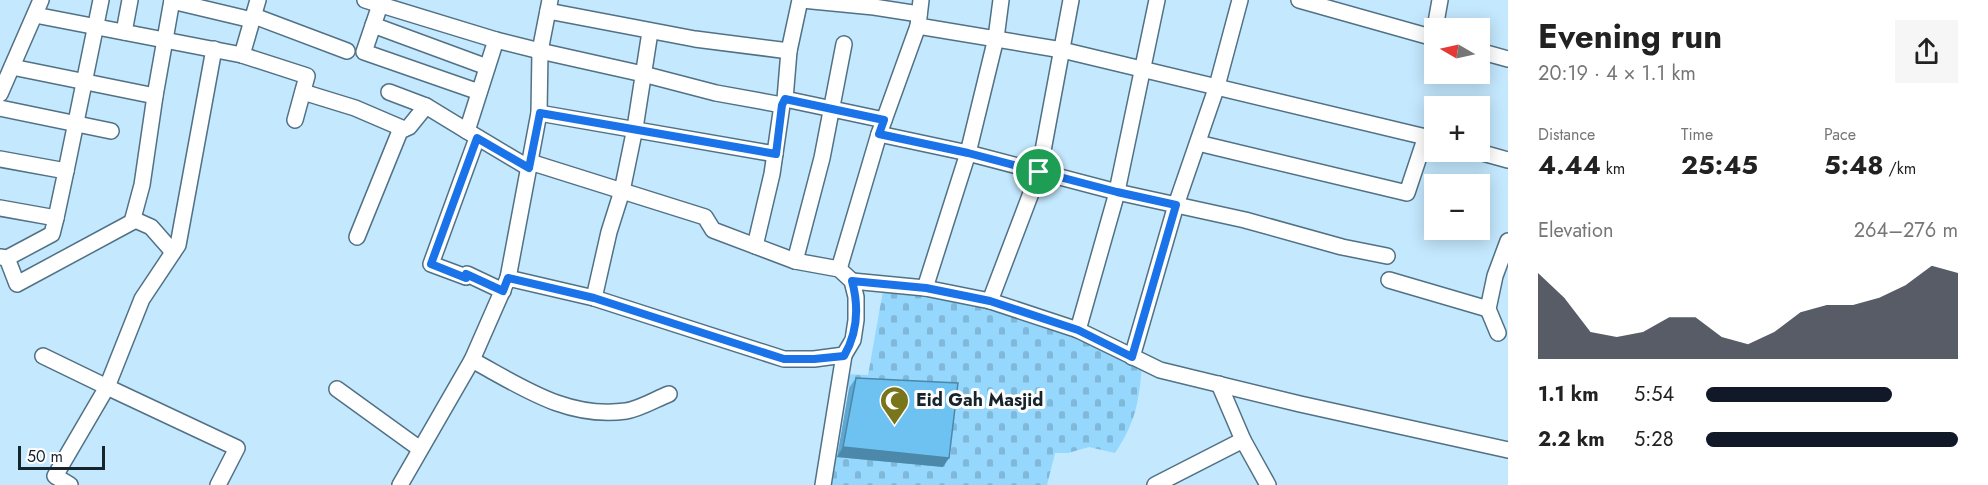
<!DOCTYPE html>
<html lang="en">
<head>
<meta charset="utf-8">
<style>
	:root { --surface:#fff; --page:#f6f6f6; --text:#222; --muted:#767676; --accent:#111827 }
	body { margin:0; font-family:Jost,sans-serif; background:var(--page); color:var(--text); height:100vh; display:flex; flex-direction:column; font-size:22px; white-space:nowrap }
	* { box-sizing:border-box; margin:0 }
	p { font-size:20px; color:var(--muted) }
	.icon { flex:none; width:33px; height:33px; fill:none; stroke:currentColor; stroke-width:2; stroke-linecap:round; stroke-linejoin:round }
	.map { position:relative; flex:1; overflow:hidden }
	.sheet { display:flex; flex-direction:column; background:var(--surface); width:480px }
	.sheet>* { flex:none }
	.needle { width:39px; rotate:279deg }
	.buttons { position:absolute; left:1424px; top:18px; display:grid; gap:12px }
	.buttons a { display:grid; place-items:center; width:66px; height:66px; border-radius:0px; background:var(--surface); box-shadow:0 3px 15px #0003; font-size:30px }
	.scale { position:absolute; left:18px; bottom:15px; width:87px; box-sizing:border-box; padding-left:6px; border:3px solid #16242c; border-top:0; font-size:16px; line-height:21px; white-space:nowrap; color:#16242c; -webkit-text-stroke:4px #fff; paint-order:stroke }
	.pin { position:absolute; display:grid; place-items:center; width:51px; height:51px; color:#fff; margin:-26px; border:3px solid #fff; border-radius:50%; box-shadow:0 2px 6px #0007 }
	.round { display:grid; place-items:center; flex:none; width:63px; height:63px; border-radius:0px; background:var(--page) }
	.summary { display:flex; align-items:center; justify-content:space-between; height:102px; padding:0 30px }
	h1 { font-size:33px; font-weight:700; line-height:45px }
	.metrics { display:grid; grid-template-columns:repeat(3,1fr); gap:9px; height:102px; padding:6px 30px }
	.metrics div { display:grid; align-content:center }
	.metrics b { font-size:26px; font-weight:700 }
	.metrics small { font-size:16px; font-weight:400 }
	.metrics p { font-size:16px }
	.chart { height:168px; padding:12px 30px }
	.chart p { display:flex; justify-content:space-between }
	.chart svg { width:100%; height:108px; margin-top:6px; fill:var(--accent); opacity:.7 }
	ul { padding:0 30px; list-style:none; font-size:20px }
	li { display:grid; grid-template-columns:96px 72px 1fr; align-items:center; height:45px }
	li i { height:15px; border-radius:8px; background:var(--accent) }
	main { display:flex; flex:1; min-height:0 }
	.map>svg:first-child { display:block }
</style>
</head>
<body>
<main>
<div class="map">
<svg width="1508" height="485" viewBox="0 0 1508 485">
	<defs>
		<pattern id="cemetery-stones" width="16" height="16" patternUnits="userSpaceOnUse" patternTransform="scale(1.5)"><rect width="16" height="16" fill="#95d7fd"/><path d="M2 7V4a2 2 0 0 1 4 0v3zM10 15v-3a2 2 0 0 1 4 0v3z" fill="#80b8d9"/></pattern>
	</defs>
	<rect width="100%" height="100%" fill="#c4e8fe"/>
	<path fill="url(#cemetery-stones)" d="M923,290L997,307L1076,334L1142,365C1139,401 1136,422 1115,453L1089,447L1068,453H1055L1047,485H828L832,456L942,467L951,393L842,387L844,374L868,375L883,291Z"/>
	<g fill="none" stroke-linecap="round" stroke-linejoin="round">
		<defs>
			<g id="minor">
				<path d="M365,0L496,40L540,51L643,74L716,93L782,105"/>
				<path d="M802,0L874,7L919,14"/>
				<path d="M1299,0L1434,38"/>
				<path d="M172,1L252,20"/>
				<path d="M380,5L364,52L479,92"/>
				<path d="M548,11L695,39L789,51"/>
				<path d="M35,15L242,55L307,76L295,120"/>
				<path d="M254,16L347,51"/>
				<path d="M373,25L487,67"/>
				<path d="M918,26L1062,50L1434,139"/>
				<path d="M1435,28L1440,0"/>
				<path d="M124,32L130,0"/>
				<path d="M496,40L467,131L529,168"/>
				<path d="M214,49L178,245L142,299L107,387L237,448L218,485"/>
				<path d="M1479,51L1508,59"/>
				<path d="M242,55L258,0"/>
				<path d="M12,67L155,96"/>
				<path d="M303,92L355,108L404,129"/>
				<path d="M389,92L426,106"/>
				<path d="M0,94L41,0"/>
				<path d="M785,99L884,120"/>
				<path d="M0,108L111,131"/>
				<path d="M539,113L775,154"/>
				<path d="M879,134L968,153L1117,192L1245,220L1342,247L1387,256"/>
				<path d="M477,138L431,264L466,277L467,274L503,291"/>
				<path d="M1198,143L1407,193L1426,136"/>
				<path d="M1479,152L1508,160"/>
				<path d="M0,159L66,171L56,218"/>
				<path d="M66,171L101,0"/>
				<path d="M0,208L56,218L52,234L7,258L0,257"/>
				<path d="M133,219L151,227L173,252"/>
				<path d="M357,237L400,131L409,127L426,106L467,131"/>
				<path d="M755,246L772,174L782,105L785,99L789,51L800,0"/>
				<path d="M7,258L17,284L132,222L142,185L155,96L172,0"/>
				<path d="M795,261L822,158L844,44"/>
				<path d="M839,269L879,134L918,26L921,0"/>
				<path d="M508,278L539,113L540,51L550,0"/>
				<path d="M1389,280L1488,309"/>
				<path d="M852,281L925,288L990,301L1078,330L1160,370L1300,404L1508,450"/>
				<path d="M925,288L968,153L996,38L1001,0"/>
				<path d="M594,298L609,232L622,191L635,128L650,32"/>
				<path d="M990,301L1039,172L1071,0"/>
				<path d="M1078,330L1116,196L1157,0"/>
				<path d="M1498,333L1488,309L1495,276L1508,241"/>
				<path d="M43,356L107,387L55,476L70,485"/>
				<path d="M1132,357L1176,205L1217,86L1240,0"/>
				<path d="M472,360C522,387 567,419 626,411C640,409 656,399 669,394"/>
				<path d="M1219,384L1243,440L1268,485"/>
				<path d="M337,389L420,449"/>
				<path d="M400,485L472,360L508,278L594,298L784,359H814L844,355L853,340L856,320V297L852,281L839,269L795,261L713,230L705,217L530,162"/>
				<path d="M823,485L844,355"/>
				<path d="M1155,485L1243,440"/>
			</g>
		</defs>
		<use href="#minor" stroke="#517185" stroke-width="18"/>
		<use href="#minor" stroke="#fff" stroke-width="15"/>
	</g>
	<path fill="#5ea7d0" d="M856,378L943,467L837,457L849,388Z"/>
	<path fill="#4c88a9" d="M843,447L949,458L943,467L837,457Z"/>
	<path fill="#6dc2f2" stroke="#4c88a9" stroke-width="1.5" d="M856,378L958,383L949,458L843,447Z"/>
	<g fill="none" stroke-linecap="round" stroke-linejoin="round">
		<defs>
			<path id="route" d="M785,99L884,120L879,134L968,153L1117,192L1176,205L1132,357L1078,330L990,301L926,288L852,281C859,307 858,332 844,356L814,359H784L594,298L508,278L503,291L466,274V278L431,264L477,138L529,168L540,113L776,154L782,105Z"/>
		</defs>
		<use href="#route" stroke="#fff" stroke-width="12"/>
		<use href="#route" stroke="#1a73e8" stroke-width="8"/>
	</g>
	<defs>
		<symbol id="mosque-pin" viewBox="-11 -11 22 30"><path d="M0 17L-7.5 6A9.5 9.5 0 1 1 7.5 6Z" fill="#78751a" stroke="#fff"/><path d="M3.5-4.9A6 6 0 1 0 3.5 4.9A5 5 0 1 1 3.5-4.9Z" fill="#fff"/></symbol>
	</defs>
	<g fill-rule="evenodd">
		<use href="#mosque-pin" x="878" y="384" width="33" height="45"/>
	</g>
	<g text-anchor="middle" stroke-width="6" stroke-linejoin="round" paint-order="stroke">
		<g font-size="18" font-weight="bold" fill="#16242c" stroke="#fff" text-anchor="start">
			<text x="916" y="406">Eid Gah Masjid</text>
		</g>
	</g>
</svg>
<div class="buttons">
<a><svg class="needle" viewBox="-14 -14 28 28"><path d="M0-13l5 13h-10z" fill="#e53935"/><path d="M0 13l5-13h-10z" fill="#767676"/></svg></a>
<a>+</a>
<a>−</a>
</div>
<div class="scale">50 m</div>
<div class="pin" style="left:1039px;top:172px;background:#1e9e55"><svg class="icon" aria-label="arrive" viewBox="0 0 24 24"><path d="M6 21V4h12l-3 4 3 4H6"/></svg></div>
</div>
<section class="sheet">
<div class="summary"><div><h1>Evening run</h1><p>20:19 · 4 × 1.1 km</p></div><a class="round"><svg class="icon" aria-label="share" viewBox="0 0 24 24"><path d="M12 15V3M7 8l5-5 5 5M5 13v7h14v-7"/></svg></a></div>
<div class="metrics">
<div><p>Distance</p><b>4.44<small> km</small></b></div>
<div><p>Time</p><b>25:45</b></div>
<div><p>Pace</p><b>5:48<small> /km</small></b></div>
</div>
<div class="chart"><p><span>Elevation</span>264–276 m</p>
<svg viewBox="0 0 160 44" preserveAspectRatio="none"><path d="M0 44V9L10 19L20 33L30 35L40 33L50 27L60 27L70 35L80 38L90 33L100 25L110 22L120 22L130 19L140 14L150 6L160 9V44z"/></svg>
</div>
<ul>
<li><b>1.1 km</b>5:54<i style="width:74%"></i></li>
<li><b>2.2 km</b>5:28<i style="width:100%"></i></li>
</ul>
</section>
</main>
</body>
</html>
